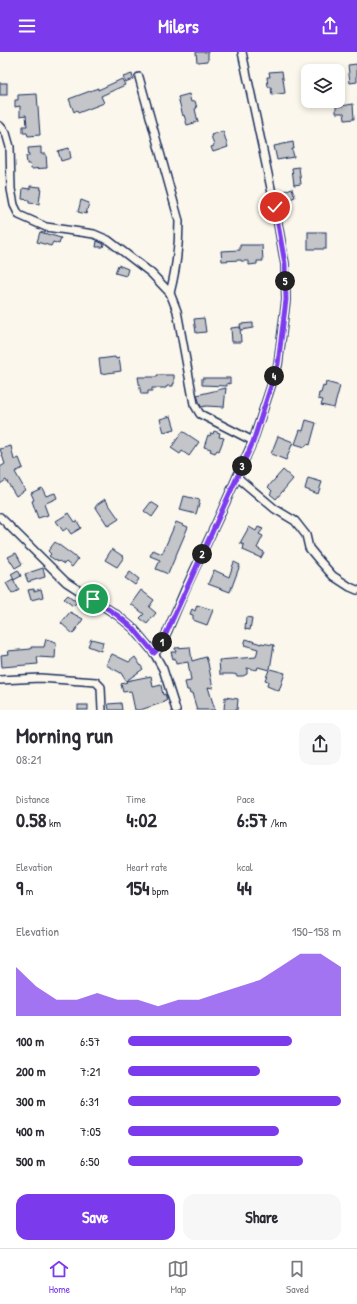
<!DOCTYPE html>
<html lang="en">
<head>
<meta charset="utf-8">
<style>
	:root { --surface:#fff; --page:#f7f7f7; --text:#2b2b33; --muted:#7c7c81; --line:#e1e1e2; --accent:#7c3aed }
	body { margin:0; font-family:"Patrick Hand",sans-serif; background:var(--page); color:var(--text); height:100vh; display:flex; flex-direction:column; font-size:15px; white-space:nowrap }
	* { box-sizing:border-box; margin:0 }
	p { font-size:13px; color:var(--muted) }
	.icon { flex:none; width:22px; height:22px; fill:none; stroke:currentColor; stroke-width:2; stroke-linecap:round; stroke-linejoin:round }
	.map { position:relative; height:658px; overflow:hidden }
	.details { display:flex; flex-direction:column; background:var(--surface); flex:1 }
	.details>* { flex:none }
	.fabs { position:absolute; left:301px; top:12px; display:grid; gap:8px }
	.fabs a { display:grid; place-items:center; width:44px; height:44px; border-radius:8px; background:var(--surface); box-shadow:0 2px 6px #0003; font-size:20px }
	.pin { position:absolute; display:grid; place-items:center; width:34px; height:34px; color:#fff; margin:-17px; border:2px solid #fff; border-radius:50%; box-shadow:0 1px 4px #0007 }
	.km { position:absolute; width:20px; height:20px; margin:-10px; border-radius:50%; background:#222; color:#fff; font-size:11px; line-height:20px; text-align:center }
	.round { display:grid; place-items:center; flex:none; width:42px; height:42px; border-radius:12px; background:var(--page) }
	.head { display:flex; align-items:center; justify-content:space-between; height:68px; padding:0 16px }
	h1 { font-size:22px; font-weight:800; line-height:30px }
	.figures { display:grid; grid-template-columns:repeat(3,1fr); gap:6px; height:68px; padding:4px 16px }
	.figures div { display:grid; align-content:center }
	.figures b { font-size:20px; font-weight:800 }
	.figures small { font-size:11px; font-weight:400 }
	.figures p { font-size:11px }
	.chart { height:112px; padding:8px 16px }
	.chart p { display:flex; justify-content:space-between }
	.chart svg { width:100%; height:72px; margin-top:4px; fill:var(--accent); opacity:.7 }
	.action { display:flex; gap:8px; margin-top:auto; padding:8px 16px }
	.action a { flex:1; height:46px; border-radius:12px; background:var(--accent); color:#fff; font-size:16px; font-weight:800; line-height:46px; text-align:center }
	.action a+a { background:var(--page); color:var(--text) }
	ul { padding:0 16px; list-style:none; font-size:13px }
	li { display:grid; grid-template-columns:64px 48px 1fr; align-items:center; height:30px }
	li i { height:10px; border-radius:5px; background:var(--accent) }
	header { display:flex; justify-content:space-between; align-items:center; height:52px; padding:0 16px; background:var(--accent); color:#fff; font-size:18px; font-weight:800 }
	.tabs { display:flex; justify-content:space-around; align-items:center; height:56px; border-top:1px solid var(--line); background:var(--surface); font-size:11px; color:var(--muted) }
	.tabs a { display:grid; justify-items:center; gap:2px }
	.tabs .active { color:var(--accent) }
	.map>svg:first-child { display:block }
</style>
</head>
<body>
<header><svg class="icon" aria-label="menu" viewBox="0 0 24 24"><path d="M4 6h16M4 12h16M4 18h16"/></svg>Milers<svg class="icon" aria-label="share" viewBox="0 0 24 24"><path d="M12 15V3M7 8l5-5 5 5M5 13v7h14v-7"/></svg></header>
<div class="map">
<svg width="357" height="658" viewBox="0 0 357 658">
	<rect width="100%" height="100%" fill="#fbf7ec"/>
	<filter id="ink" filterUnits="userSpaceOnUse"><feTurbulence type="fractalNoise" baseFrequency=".025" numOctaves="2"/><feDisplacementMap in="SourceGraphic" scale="8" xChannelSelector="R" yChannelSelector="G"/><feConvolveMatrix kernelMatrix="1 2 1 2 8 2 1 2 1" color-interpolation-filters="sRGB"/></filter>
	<g filter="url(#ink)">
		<g fill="#c3c5c9" stroke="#1b2f5e">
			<path d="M196,0H208V9L197,10Z"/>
			<path d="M357,12V30L350,31L348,13Z"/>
			<path d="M282,19L285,41L272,43L271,35H268L267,25H270L269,20Z"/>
			<path d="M132,22L133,27L125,30L123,25Z"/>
			<path d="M122,27L125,33L101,44L104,51L78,61L77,58L74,60L69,47L98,36V38Z"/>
			<rect x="0" y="31" width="7" height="12"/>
			<path d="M37,42L40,83L28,84L27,81H23V74H27L26,63L20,64V54L15,55V48H18V43Z"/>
			<path d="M189,42L191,50L195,49L197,56L195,57L198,70L187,73L184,63L183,64L178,45Z"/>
			<path d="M353,52L354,67L345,68L344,61H336V55Z"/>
			<path d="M223,79L228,95L213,100L211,95L214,94L211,83Z"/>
			<path d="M293,90L294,97H292L294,105L277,108L274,94Z"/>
			<path d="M41,95V102H46L47,116L31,117L30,112H27L26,104H29L28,96Z"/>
			<path d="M69,96L71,106L61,109L58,99Z"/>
			<path d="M299,115L301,132L294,133L292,116Z"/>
			<path d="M30,134L41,135L39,152L29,151V148L22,147L23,136L30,137Z"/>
			<path d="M292,136L295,145L285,149L282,140Z"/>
			<path d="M81,148L89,151L86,162L78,160Z"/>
			<path d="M40,180L61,186L59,192L53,190L51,194L37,190Z"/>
			<rect x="308" y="180" width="18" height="17"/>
			<path d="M97,189L104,192L103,195H96Z"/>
			<path d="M240,193H262L263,209H257V212L249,213V209H241V208L222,209L221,199L240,198Z"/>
			<path d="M118,213L128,217L126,224L115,221Z"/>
			<path d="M204,266L206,280L196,281L194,267Z"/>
			<path d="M253,271V276L241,278L240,272Z"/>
			<path d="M240,275L241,290H232L231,276Z"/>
			<path d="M115,305L116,307L119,306L121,319L101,322L99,307Z"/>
			<path d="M157,323H174V332H173V334H167L166,336H152V339H148V342H141L138,325H157Z"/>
			<path d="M202,326H230V332L227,331V334L202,333Z"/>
			<path d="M326,330L340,334L334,356L321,353L323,348L318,347L319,341H321L323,334L325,335Z"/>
			<path d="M226,336L224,355L206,354L201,355L197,343Z"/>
			<path d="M171,364L175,377L164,380L160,367Z"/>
			<path d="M306,368L316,371L310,393L307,392L305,395L295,392L300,378L303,379Z"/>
			<path d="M214,379L220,381L219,385L224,386L219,399L217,398L215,401L210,399L211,397L204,395L208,383L210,384L211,381L213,382Z"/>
			<path d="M182,380H184L199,390L189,404L182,399L180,402L171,396Z"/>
			<path d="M278,384L293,390L286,408L271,402Z"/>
			<path d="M11,394L14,408L19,406L23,416L15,420L25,438L16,444L6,428L0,432V415L5,412L0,397Z"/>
			<path d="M283,418L293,427L276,447L270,442L272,439L268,435Z"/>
			<path d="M308,426L322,430L318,442L305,437Z"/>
			<path d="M42,436L46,444L55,441L57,446L44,452L48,463L38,466L32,449L34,448L31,441Z"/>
			<path d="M184,444L200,448L196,462L180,458Z"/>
			<path d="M105,447L119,467L108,474L95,454Z"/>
			<path d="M151,450L159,455L152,465L144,459Z"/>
			<path d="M69,461L75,470L77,469L81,476L71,482L67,476L63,479L56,469Z"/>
			<path d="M176,470L188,475L168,522L156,517L160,508L150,504L153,498L162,502Z"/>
			<path d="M249,475L256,479L258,475L263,477L259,482L263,484L257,496L264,500L261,506L243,498L244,493L240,491Z"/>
			<path d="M55,490L78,507L72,515L66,510L64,512L59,509L58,510L49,504L51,502L48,499Z"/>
			<path d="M112,497L124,505L117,515L105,508Z"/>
			<path d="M16,501L22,512L15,516L8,505Z"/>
			<path d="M234,510L240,513L230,540L208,532L214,518L229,525Z"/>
			<path d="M43,516L45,525L28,530L25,522Z"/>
			<path d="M18,518L21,524L14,528L11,522Z"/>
			<path d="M130,520L139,527L135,533L125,526Z"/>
			<path d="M13,527L19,538L12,542L6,531Z"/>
			<path d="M34,537V539L41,537L43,545L31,548L28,538Z"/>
			<path d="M141,538L154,548L149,555L156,561L147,572L140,566L144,562L131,552Z"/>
			<path d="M68,543L77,550L73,554L64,547Z"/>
			<path d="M197,553L213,558L207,573L193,568V563L190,562L192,557L195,559Z"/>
			<path d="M70,560L83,567L73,582L61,571Z"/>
			<path d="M246,565L252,566L250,578L245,577Z"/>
			<path d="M46,587L56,590L55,606L37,605L38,612L2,615L1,603L9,602L8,599L31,597V595H44Z"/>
			<path d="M91,587L103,590L101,599L88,594Z"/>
			<path d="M246,587L261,592V591L274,593L270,617L285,621L279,639L267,634L268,629L265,628L269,618L258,615L257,618L247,616V622L243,624H237V623L233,622H220L219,608L256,605L258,597L244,593Z"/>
			<path d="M190,595L192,609L206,605L208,611L213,636L208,635L215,658H197L192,641L190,642L189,638H187L185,630L191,629L188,610L176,612L175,606L173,607L171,600H176L175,596Z"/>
			<path d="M112,602L129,610L135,605L143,617L126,629L121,621L106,613Z"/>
			<path d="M151,624L153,635L161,633L163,643L165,642L167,648L165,649V650L140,658H135L131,639L123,640L121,632L127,630L126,629Z"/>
			<path d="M225,645L238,647L237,658H224Z"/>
			<path d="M121,651L122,658H109L108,652Z"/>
			<rect x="78" y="653" width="10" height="5"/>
		</g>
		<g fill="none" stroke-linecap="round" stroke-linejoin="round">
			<defs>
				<g id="minor">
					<path d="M139,25L179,169C179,193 176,218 170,241"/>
					<path d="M0,74L6,81L10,95L11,137L14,153L19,163L46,175L94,182L108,188L151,221L170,241L177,259L194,352L200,362L253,389"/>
					<path d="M237,425L275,457L295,469L306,483L309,496L318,507L333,524L350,535L357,538"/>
					<path d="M0,465L66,530L117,563L134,577L154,601L163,617L176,658"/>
					<path d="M154,601L160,595L168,578L185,538L219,465L253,389L278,313L286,248L285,212L275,155L242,0"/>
					<path d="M0,628L40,626L96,630L101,635L102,658"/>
				</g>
			</defs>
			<use href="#minor" stroke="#1b2f5e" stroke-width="10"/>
			<use href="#minor" stroke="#fbf7ec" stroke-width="7"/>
		</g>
	</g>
	<g fill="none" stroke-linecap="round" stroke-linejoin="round" filter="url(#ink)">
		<defs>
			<path id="route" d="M93,547L117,563L134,577L154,601L160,595L253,390L278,312L286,248L285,212L275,155"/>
		</defs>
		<use href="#route" stroke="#fff" stroke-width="8"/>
		<use href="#route" stroke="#7c3aed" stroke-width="5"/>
	</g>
</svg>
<div class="fabs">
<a><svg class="icon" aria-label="layers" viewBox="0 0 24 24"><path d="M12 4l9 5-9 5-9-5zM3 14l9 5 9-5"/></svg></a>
</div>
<div class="pin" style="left:93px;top:547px;background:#1e9e55"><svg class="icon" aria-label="arrive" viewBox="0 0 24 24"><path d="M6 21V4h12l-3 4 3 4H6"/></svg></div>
<div class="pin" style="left:275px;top:155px;background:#d93025"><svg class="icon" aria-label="check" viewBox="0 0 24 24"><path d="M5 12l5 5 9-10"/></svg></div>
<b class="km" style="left:162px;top:590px">1</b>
<b class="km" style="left:202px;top:502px">2</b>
<b class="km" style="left:242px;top:414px">3</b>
<b class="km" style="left:274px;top:324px">4</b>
<b class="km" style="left:285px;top:229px">5</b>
</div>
<section class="details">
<div class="head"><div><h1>Morning run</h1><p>08:21</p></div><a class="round"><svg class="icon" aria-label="share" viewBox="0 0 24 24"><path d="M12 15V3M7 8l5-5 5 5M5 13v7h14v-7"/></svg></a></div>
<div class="figures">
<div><p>Distance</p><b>0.58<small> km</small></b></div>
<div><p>Time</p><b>4:02</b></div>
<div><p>Pace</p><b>6:57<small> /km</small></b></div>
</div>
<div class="figures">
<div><p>Elevation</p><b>9<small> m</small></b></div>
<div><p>Heart rate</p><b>154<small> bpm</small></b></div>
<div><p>kcal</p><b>44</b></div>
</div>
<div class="chart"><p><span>Elevation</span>150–158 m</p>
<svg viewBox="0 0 160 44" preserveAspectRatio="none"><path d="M0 44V14L10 26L20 34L30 34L40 30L50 34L60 34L70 38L80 34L90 34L100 30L110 26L120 22L130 14L140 6L150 6L160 14V44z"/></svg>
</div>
<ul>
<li><b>100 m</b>6:57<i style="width:77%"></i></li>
<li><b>200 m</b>7:21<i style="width:62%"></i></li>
<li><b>300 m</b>6:31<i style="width:100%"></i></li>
<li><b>400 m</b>7:05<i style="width:71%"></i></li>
<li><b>500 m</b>6:50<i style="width:82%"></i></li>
</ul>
<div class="action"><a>Save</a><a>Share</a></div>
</section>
<nav class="tabs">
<a class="active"><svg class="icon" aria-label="home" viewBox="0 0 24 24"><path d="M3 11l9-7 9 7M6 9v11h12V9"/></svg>Home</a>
<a><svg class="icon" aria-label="map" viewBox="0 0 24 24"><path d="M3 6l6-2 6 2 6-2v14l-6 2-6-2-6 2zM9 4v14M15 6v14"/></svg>Map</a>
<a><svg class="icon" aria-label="saved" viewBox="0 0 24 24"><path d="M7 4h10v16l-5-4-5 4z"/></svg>Saved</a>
</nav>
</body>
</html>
